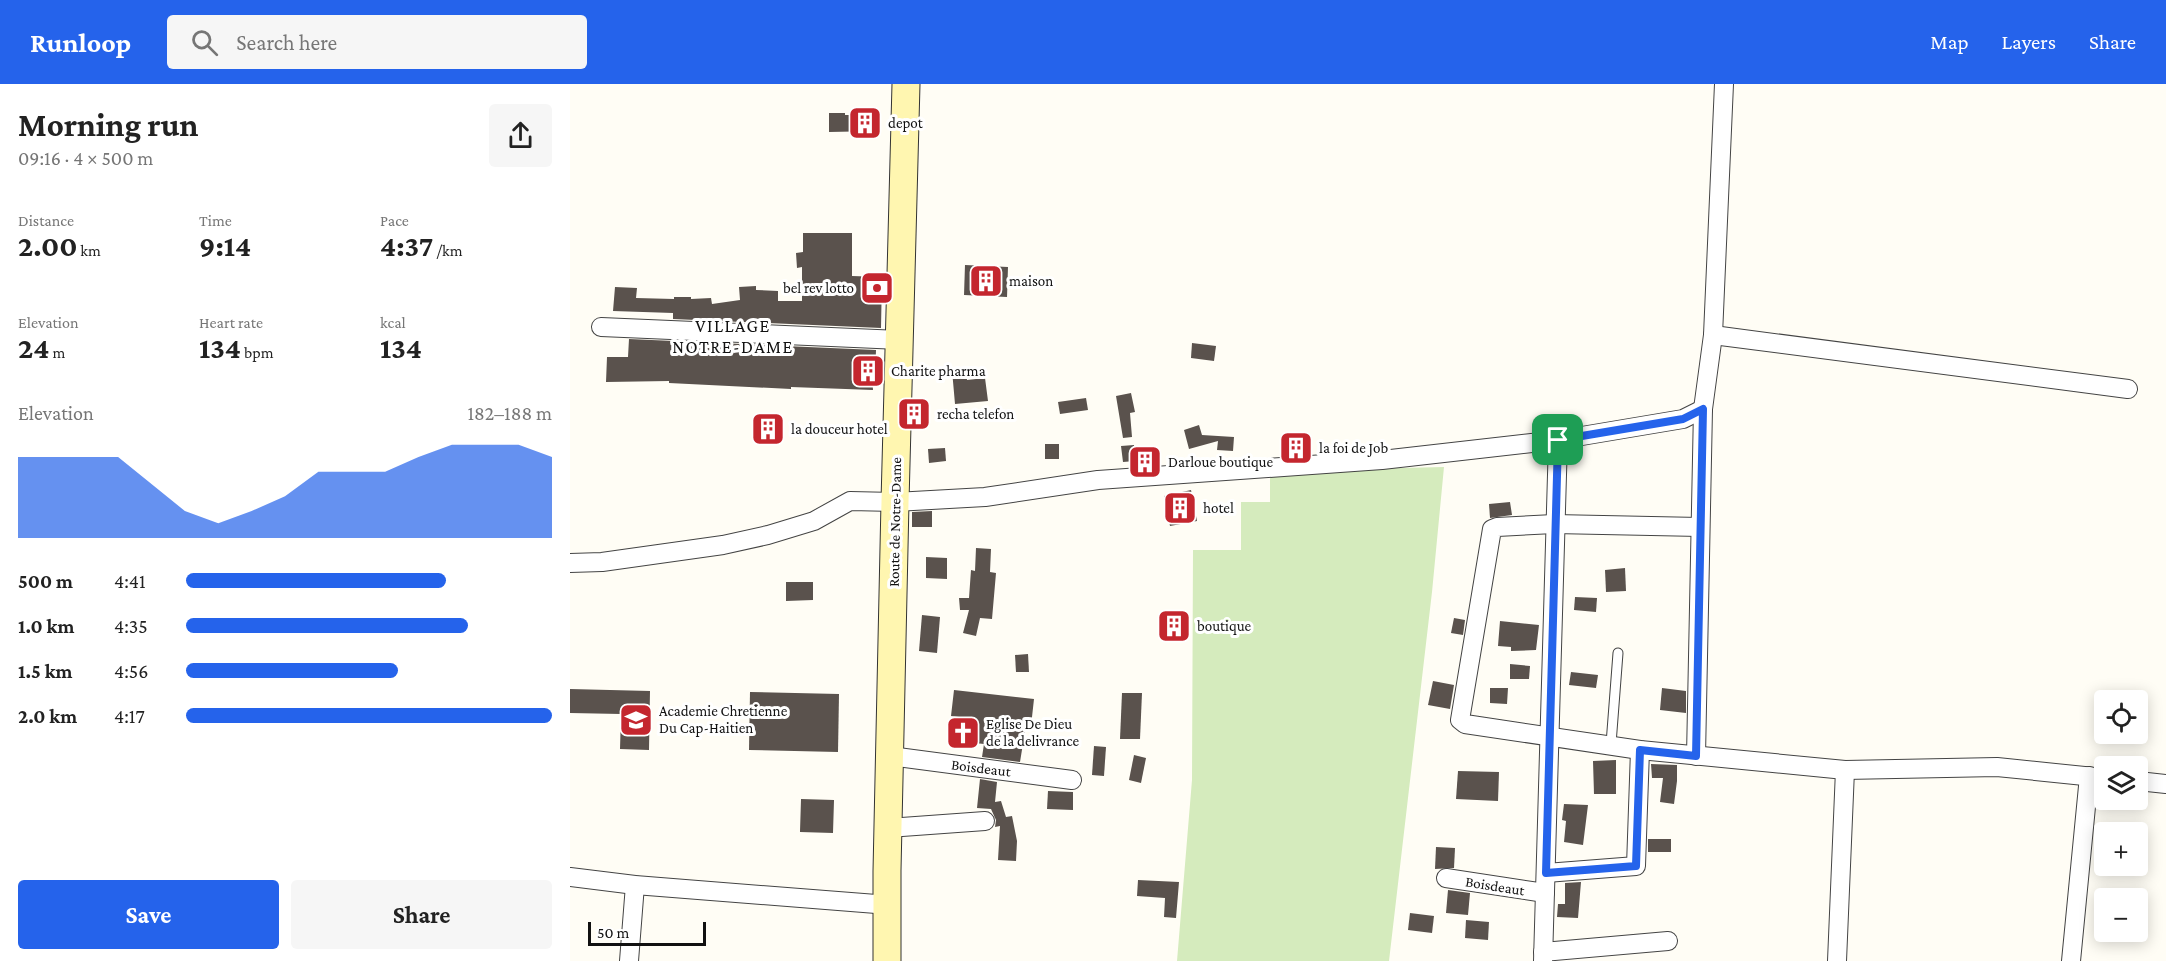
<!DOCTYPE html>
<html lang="en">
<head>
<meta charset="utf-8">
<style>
	:root { --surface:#fff; --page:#f6f6f6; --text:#222; --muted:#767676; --accent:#2563eb }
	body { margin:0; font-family:"Crimson Pro",serif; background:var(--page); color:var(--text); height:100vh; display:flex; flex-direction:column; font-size:22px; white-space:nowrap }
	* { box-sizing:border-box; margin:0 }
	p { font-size:20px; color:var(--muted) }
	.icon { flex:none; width:33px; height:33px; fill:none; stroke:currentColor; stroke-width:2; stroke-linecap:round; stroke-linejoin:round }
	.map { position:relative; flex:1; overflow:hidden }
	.panel { display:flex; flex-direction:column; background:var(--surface); width:570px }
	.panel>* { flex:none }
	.fabs { position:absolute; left:1524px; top:606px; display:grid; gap:12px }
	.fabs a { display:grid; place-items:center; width:54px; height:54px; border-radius:6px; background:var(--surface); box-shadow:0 3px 15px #0003; font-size:30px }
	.scale { position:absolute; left:18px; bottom:15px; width:118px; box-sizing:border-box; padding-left:6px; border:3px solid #111; border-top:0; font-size:16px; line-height:21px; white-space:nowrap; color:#111; -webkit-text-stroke:4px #fff; paint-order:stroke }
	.pin { position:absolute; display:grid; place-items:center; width:51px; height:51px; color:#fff; margin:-26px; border-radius:12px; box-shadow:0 3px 9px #0006 }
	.round { display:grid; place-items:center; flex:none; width:63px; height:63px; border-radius:6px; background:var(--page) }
	.head { display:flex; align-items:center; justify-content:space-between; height:102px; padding:0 18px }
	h1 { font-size:33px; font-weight:700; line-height:45px }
	.stats { display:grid; grid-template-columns:repeat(3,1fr); gap:9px; height:102px; padding:6px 18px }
	.stats div { display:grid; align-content:center }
	.stats b { font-size:30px; font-weight:700 }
	.stats small { font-size:16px; font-weight:400 }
	.stats p { font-size:16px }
	.chart { height:168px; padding:12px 18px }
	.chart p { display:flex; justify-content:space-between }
	.chart svg { width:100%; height:108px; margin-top:6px; fill:var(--accent); opacity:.7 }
	.cta { display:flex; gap:12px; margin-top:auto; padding:12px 18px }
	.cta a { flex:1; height:69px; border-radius:6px; background:var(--accent); color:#fff; font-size:24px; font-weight:700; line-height:69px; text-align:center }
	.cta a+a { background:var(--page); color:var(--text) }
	ul { padding:0 18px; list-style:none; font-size:20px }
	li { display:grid; grid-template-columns:96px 72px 1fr; align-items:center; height:45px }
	li i { height:15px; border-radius:8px; background:var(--accent) }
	header { display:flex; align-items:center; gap:36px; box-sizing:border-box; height:84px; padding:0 30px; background:var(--accent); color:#fff }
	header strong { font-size:28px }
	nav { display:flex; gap:33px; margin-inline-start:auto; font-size:21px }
	.search { width:420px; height:54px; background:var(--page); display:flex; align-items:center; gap:15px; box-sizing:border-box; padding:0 21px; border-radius:6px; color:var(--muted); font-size:22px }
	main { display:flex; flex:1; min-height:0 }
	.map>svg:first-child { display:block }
</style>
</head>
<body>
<header>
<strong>Runloop</strong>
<div class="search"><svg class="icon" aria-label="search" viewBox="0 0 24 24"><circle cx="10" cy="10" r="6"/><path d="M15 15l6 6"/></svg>Search here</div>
<nav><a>Map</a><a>Layers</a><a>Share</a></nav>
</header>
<main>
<section class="panel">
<div class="head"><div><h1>Morning run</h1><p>09:16 · 4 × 500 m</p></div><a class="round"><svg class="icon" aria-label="share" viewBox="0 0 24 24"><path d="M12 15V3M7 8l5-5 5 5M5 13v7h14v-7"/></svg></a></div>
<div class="stats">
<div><p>Distance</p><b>2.00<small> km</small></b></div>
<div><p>Time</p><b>9:14</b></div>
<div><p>Pace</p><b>4:37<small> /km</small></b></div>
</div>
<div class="stats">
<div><p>Elevation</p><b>24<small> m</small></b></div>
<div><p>Heart rate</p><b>134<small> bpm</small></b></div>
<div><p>kcal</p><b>134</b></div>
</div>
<div class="chart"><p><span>Elevation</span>182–188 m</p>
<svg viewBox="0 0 160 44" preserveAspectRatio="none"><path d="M0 44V11L10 11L20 11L30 11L40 22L50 33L60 38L70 33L80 27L90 17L100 17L110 17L120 11L130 6L140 6L150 6L160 11V44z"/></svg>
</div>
<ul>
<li><b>500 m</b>4:41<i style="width:71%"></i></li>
<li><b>1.0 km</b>4:35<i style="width:77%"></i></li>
<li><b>1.5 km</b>4:56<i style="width:58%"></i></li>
<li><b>2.0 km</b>4:17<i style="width:100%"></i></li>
</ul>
<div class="cta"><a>Save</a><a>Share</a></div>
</section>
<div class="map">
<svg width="1596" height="877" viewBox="0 0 1596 877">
	<rect width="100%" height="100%" fill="#fffdf5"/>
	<path fill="#d5ebbd" d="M874,383L862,508L819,877H607L622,696L623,466H671V418H700V387Z"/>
	<g fill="#5a524d">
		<path d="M259,29H275V31H309V47L259,48Z"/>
		<path d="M233,149H282V192L312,193L311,244L103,235V229L43,227L45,203L67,204L66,214L104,215V213H121V215L141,214L142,220L170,216L169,203L186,202V206L208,207V217H232V183L227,184L226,169L233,168Z"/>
		<path d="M395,181L438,183L437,213L394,211Z"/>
		<path d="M59,255L306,266L305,294L302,293L303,306L221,303V305L99,299V297L36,298L37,273H58Z"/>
		<path d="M622,259L646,262L644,277L621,274Z"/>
		<path d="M396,285L397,296L415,294L418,317L385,320L382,286Z"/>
		<path d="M561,309L565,328L560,329L562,353L553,354L546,312Z"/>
		<path d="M516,314L518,326L490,330L488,318Z"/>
		<path d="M629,341L632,351L664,353L663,367L647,366L648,357L619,365L614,346Z"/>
		<rect x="475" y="360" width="14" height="15"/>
		<path d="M564,361L565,377L553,378L551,362Z"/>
		<path d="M375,364L376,377L359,379L358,365Z"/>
		<path d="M621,406L627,437L600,442L594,412Z"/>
		<path d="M940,418L942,431L920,434L919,420Z"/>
		<path d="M362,427V443H342V428Z"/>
		<path d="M406,464L421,465L420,488L426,489L422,535L410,534L406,552L393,549L399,526H390L389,514H399L401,486L405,487Z"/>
		<path d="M356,473L377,474V495L356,494Z"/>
		<path d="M1055,484L1056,507L1036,508L1035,486Z"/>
		<path d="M216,498H243V516L216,517Z"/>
		<path d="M1005,513L1027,514L1026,528L1004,526Z"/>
		<path d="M352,531L370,533L367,569L349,567Z"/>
		<path d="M617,532L618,550L591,551L590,534Z"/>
		<path d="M884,534L895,536L893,551L881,549Z"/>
		<path d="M930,537L969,541L966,566L941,567V563L928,562Z"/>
		<path d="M458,570L459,588H446L445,571Z"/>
		<path d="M940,580L960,582L959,595H940Z"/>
		<path d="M1001,588L1028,591L1026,604L999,601Z"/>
		<path d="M863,597L884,601L880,625L858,621Z"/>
		<path d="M920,604H938L937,620L920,619Z"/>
		<path d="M1092,604L1116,607V629L1090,626Z"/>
		<path d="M0,605L80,607L79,666L50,665L51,630L0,629Z"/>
		<path d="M384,606L464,615L461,642L456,641L450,678L412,673L414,660L387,657L389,633L381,632Z"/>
		<path d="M180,608L269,610L268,668L179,666Z"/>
		<path d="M552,609H572L570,655H550Z"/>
		<path d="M524,662L536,663L534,692L522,691Z"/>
		<path d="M564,671L576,674L571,699L559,696Z"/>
		<path d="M1046,676V710H1024L1023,677Z"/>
		<path d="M1081,680L1107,681V697L1104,720L1090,718L1093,694H1082Z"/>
		<path d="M888,687L929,688L928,717L886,715Z"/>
		<path d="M410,695L427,698L425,718L431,717L436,733L442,732L447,757L446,777L428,776L430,742L425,743L426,736L421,725L407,724Z"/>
		<path d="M478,707L503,708V726L477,725Z"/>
		<path d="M231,715L264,716L263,749L230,748Z"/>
		<path d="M994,720L1018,721L1013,761L994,758L996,737L992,736Z"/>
		<rect x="1078" y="755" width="23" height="13"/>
		<path d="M866,763L885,764L884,784L865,785Z"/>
		<path d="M568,796L609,798L606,834L594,833L595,814L567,812Z"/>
		<path d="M1011,798L1008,834L987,833L988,820H995V799Z"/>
		<path d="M878,806L900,809L898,831L876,829Z"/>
		<path d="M840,829L864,832L862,849L838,846Z"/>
		<path d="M896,836L919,838L918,856L895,854Z"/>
	</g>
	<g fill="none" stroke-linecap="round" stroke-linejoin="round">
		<defs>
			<path id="lane" d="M1041,660L1048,569"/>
			<g id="street">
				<path d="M31,243L330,256"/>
				<path d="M1143,251L1558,305"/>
				<path d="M1130,443L984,440L927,443L922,445L890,636L895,640L1070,666L1275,686L1427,683L1534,694"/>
				<path d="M0,479L32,478L153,461L198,451L244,437L280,417L325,418L415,413L528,396L812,376L988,356L1113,335L1133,325"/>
				<path d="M320,672L502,696"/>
				<path d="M1126,672L1133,325L1143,251L1154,0"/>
				<path d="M1568,697L1596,700"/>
				<path d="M318,744L415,737"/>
				<path d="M976,789L1066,782L1070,666"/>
				<path d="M0,793L65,801L319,821"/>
				<path d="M876,794L975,809"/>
				<path d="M973,868L1098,857"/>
				<path d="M59,877L65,801"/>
				<path d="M973,877L988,356"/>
				<path d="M1267,877L1275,686"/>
				<path d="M1501,877L1519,692"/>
			</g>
			<path id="secondary" d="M317,877V787L325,418L336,0"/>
		</defs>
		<use href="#lane" stroke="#444" stroke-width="11"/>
		<use href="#street" stroke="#444" stroke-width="20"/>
		<use href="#secondary" stroke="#333" stroke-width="29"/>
		<use href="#lane" stroke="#fff" stroke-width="9"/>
		<use href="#street" stroke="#fff" stroke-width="18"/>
		<use href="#secondary" stroke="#fff6b0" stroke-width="27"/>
	</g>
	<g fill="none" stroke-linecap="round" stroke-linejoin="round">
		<defs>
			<path id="route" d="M1133,325L1126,672L1070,666L1066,782L976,789L988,356L1113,335Z"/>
		</defs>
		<use href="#route" stroke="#fff" stroke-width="12"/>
		<use href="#route" stroke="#2563eb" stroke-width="8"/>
	</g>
	<defs>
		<symbol id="building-square" viewBox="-11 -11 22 22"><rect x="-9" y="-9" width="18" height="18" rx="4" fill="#c4262e" stroke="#fff"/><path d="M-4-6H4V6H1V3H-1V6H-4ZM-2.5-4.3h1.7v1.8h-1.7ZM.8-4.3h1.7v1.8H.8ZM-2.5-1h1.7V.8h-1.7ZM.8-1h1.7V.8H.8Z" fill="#fff"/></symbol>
		<symbol id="bank-square" viewBox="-11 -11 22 22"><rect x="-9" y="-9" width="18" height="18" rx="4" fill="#c4262e" stroke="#fff"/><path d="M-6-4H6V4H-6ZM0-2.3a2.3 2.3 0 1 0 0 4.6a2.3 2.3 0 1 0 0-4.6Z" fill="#fff"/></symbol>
		<symbol id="school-square" viewBox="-11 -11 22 22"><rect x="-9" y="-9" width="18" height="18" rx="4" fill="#c4262e" stroke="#fff"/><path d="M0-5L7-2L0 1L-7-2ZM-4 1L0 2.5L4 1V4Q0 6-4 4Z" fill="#fff"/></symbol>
		<symbol id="church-square" viewBox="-11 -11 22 22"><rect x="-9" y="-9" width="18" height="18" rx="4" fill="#c4262e" stroke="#fff"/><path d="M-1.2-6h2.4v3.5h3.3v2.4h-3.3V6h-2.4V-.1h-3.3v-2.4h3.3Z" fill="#fff"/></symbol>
	</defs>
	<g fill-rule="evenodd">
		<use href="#building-square" x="276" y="20" width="38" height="38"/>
		<use href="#building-square" x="397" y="178" width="38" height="38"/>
		<use href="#bank-square" x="288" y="185" width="38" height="38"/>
		<use href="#building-square" x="279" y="268" width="38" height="38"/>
		<use href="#building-square" x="325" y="311" width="38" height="38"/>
		<use href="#building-square" x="179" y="326" width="38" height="38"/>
		<use href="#building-square" x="707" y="345" width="38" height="38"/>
		<use href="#building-square" x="556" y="359" width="38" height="38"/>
		<use href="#building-square" x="591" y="405" width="38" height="38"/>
		<use href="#building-square" x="585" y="523" width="38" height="38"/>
		<use href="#school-square" x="47" y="617" width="38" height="38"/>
		<use href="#church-square" x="374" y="630" width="38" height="38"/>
	</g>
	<g text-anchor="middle" stroke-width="6" stroke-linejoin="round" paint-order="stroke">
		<g font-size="15" fill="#111" stroke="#fff" text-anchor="start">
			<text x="318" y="44">depot</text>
			<text x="439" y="202">maison</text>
			<text x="284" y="209" text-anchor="end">bel rev lotto</text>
			<text x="321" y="292">Charite pharma</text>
			<text x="367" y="335">recha telefon</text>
			<text x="221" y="350">la douceur hotel</text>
			<text x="749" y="369">la foi de Job</text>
			<text x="598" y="383">Darloue boutique</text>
			<text x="633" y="429">hotel</text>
			<text x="627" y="547">boutique</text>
			<text x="89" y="632">Academie Chretienne<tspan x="89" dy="17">Du Cap-Haitien</tspan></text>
			<text x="416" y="645">Eglise De Dieu<tspan x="416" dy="17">de la delivrance</tspan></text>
		</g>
		<g font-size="15" fill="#111" stroke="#fff">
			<text transform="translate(325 438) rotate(-89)" y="5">Route de Notre-Dame</text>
			<text transform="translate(411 684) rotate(7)" y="5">Boisdeaut</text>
			<text transform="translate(925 802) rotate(9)" y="5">Boisdeaut</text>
		</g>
		<g font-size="18" letter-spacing="1.5" fill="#111" stroke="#fff">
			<text x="163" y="248">VILLAGE<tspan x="163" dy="21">NOTRE-DAME</tspan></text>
		</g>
	</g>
</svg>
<div class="fabs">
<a><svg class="icon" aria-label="locate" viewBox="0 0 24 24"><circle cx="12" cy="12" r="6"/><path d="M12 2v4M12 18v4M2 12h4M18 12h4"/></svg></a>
<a><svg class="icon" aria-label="layers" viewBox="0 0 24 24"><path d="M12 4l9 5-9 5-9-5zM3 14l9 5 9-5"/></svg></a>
<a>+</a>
<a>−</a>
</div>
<div class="scale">50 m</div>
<div class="pin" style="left:988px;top:356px;background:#1e9e55"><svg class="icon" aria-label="arrive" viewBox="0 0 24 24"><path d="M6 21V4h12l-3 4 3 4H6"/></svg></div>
</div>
</main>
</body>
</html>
